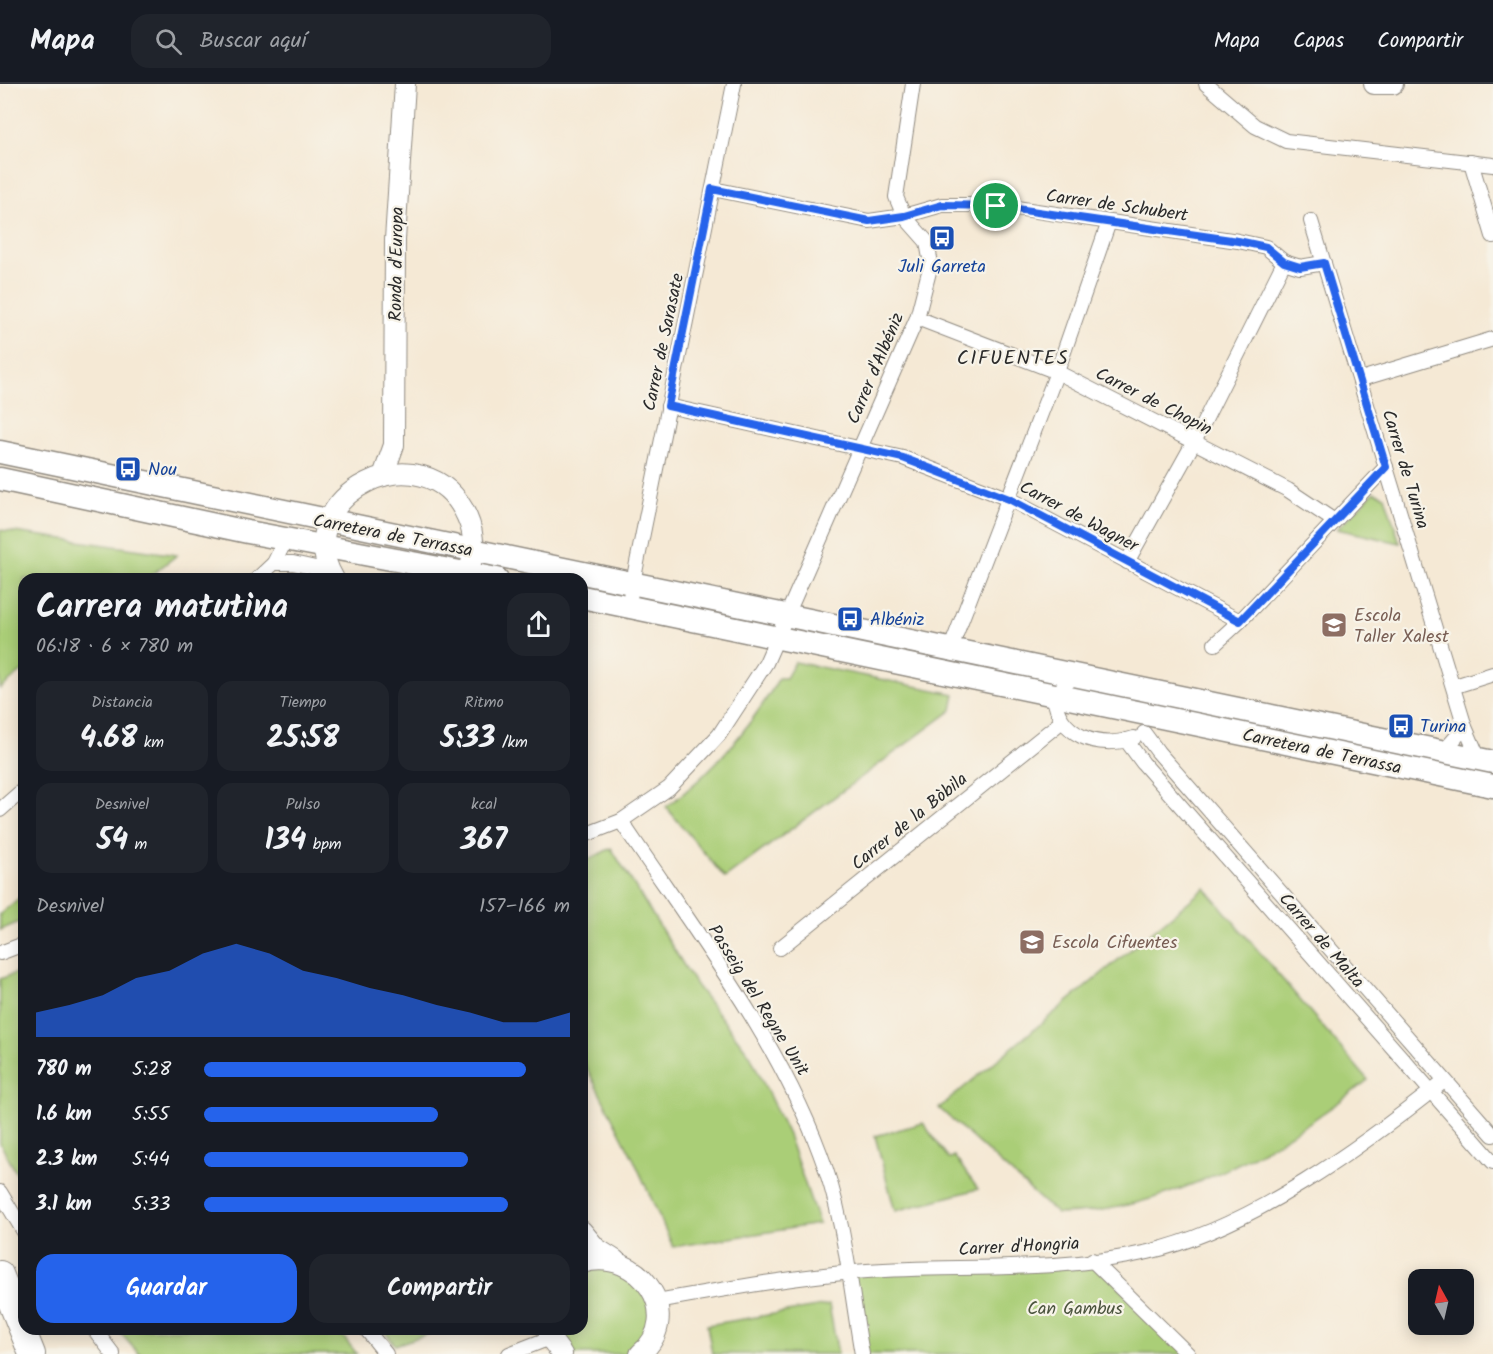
<!DOCTYPE html>
<html lang="es">
<head>
<meta charset="utf-8">
<style>
	:root { --surface:#171b24; --page:#20242c; --text:#f1f3f6; --muted:#9ea1a6; --line:#363941; --accent:#2563eb }
	body { margin:0; font-family:Kalam,sans-serif; background:var(--page); color:var(--text); height:100vh; display:flex; flex-direction:column; font-size:22px; white-space:nowrap }
	* { box-sizing:border-box; margin:0 }
	p { font-size:20px; color:var(--muted) }
	.icon { flex:none; width:33px; height:33px; fill:none; stroke:currentColor; stroke-width:2; stroke-linecap:round; stroke-linejoin:round }
	.map { position:relative; flex:1; overflow:hidden }
	.drawer { position:absolute; left:18px; top:489px; width:570px; height:762px; display:flex; flex-direction:column; background:var(--surface); border-radius:18px; box-shadow:0 3px 15px #0003 }
	.drawer>* { flex:none }
	.needle { width:39px; rotate:352deg }
	.fabs { position:absolute; left:1408px; top:1185px; display:grid; gap:12px }
	.fabs a { display:grid; place-items:center; width:66px; height:66px; border-radius:12px; background:var(--surface); box-shadow:0 3px 15px #0003; font-size:30px }
	.pin { position:absolute; display:grid; place-items:center; width:51px; height:51px; color:#fff; margin:-26px; border:3px solid #fff; border-radius:50%; box-shadow:0 2px 6px #0007 }
	.round { display:grid; place-items:center; flex:none; width:63px; height:63px; border-radius:18px; background:var(--page) }
	.summary { display:flex; align-items:center; justify-content:space-between; height:102px; padding:0 18px }
	h1 { font-size:33px; font-weight:600; line-height:45px }
	.figures { display:grid; grid-template-columns:repeat(3,1fr); gap:9px; height:102px; padding:6px 18px }
	.figures div { display:grid; align-content:center; border-radius:15px; background:var(--page); text-align:center }
	.figures b { font-size:30px; font-weight:600 }
	.figures small { font-size:16px; font-weight:400 }
	.figures p { font-size:16px }
	.chart { height:168px; padding:12px 18px }
	.chart p { display:flex; justify-content:space-between }
	.chart svg { width:100%; height:108px; margin-top:6px; fill:var(--accent); opacity:.7 }
	.button { display:flex; gap:12px; margin-top:auto; padding:12px 18px }
	.button a { flex:1; height:69px; border-radius:18px; background:var(--accent); color:#fff; font-size:24px; font-weight:600; line-height:69px; text-align:center }
	.button a+a { background:var(--page); color:var(--text) }
	ul { padding:0 18px; list-style:none; font-size:20px }
	li { display:grid; grid-template-columns:96px 72px 1fr; align-items:center; height:45px }
	li i { height:15px; border-radius:8px; background:var(--accent) }
	header { display:flex; align-items:center; gap:36px; box-sizing:border-box; height:84px; padding:0 30px; background:var(--surface); border-bottom:2px solid var(--line) }
	header strong { font-size:28px }
	nav { display:flex; gap:33px; margin-inline-start:auto; font-size:21px }
	.search { width:420px; height:54px; background:var(--page); display:flex; align-items:center; gap:15px; box-sizing:border-box; padding:0 21px; border-radius:18px; color:var(--muted); font-size:22px }
	.map>svg:first-child { display:block }
</style>
</head>
<body>
<header>
<strong>Mapa</strong>
<div class="search"><svg class="icon" aria-label="search" viewBox="0 0 24 24"><circle cx="10" cy="10" r="6"/><path d="M15 15l6 6"/></svg>Buscar aquí</div>
<nav><a>Mapa</a><a>Capas</a><a>Compartir</a></nav>
</header>
<div class="map">
<svg width="1493" height="1270" viewBox="0 0 1493 1270">
	<rect width="100%" height="100%" fill="#f7f3e8"/>
	<filter id="ink" filterUnits="userSpaceOnUse"><feTurbulence type="fractalNoise" baseFrequency=".0167" numOctaves="2"/><feDisplacementMap in="SourceGraphic" scale="12" xChannelSelector="R" yChannelSelector="G"/><feConvolveMatrix kernelMatrix="1 2 1 2 8 2 1 2 1" color-interpolation-filters="sRGB"/></filter>
	<filter id="wash" filterUnits="userSpaceOnUse"><feTurbulence type="fractalNoise" baseFrequency=".008" numOctaves="4" result="noise"/><feDisplacementMap in="SourceGraphic" scale="24" xChannelSelector="R" yChannelSelector="G"/><feGaussianBlur stdDeviation="1.35" result="paint"/><feColorMatrix in="noise" values="0 0 0 0 0 0 0 0 0 0 0 0 0 0 0 0 0 1.4 0 .05"/><feComposite in="paint" operator="in"/></filter>
	<g filter="url(#wash)">
		<rect width="100%" height="100%" fill="#f5e9d5"/>
		<g fill="#aace77" stroke="#6a7c51" stroke-width="1.5">
			<path d="M1374,408L1385,412L1400,459L1337,445Z"/>
			<path d="M0,446L177,471L146,495H24V586L0,605Z"/>
			<path d="M795,578L955,610L952,626L725,794L666,723C712,689 750,644 779,594H786Z"/>
			<path d="M611,764L696,901L750,971L788,1051L819,1140L673,1163L634,1076L582,975V779Z"/>
			<path d="M1205,804L1368,996C1285,1062 1166,1129 1057,1130L939,1024Z"/>
			<path d="M24,810V836L0,846V830Z"/>
			<path d="M24,886V1103L0,1059V895Z"/>
			<path d="M923,1039L949,1075L954,1072L978,1105L895,1127L875,1052Z"/>
			<path d="M1092,1176L1188,1270H862L848,1189Z"/>
			<path d="M596,1182L627,1188L650,1218L652,1236L642,1260L630,1270H571L554,1245H582V1186Z"/>
			<path d="M829,1221L838,1270H712L707,1241Z"/>
			<path d="M117,1245H337L357,1270H139Z"/>
			<path d="M383,1245H442L395,1261Z"/>
		</g>
	</g>
	<g filter="url(#ink)">
		<g fill="none" stroke-linecap="round" stroke-linejoin="round">
			<defs>
				<g id="street">
					<path d="M1206,0L1255,42L1286,57L1493,81"/>
					<path d="M1471,78L1493,152"/>
					<path d="M713,105L869,137L904,132L942,121H996L1238,157L1266,163L1284,178L1300,183L1324,179"/>
					<path d="M1311,137L1465,643L1479,675"/>
					<path d="M917,234L1057,288L1288,406L1333,436"/>
					<path d="M1361,295L1493,255"/>
					<path d="M668,322L903,374L1009,415L1240,537"/>
					<path d="M1127,478L1194,358L1284,178"/>
					<path d="M274,479H293L329,487"/>
					<path d="M257,495L274,479L286,455"/>
					<path d="M628,523L734,0"/>
					<path d="M1215,560L1240,537L1386,383"/>
					<path d="M950,566L1057,288L1109,138"/>
					<path d="M1074,592L1054,612C1058,652 1098,666 1134,654"/>
					<path d="M1455,602L1493,590"/>
					<path d="M1144,649L1158,668L1493,1051"/>
					<path d="M1126,656L1143,679L1493,1078"/>
					<path d="M1443,668L1465,643"/>
					<path d="M0,726L24,705"/>
					<path d="M621,737C691,842 776,951 820,1069C845,1133 850,1203 862,1270"/>
					<path d="M582,752L621,737L669,704L719,651L766,579L787,531L917,234L931,180L927,158L904,132L896,113L913,0"/>
					<path d="M780,864L1061,638"/>
					<path d="M0,869L24,860"/>
					<path d="M0,1108L24,1148"/>
					<path d="M1092,1176L1188,1270"/>
					<path d="M656,1217C726,1205 797,1192 867,1187C961,1181 1056,1189 1148,1168C1251,1144 1363,1062 1444,997"/>
					<path d="M94,1245L113,1270"/>
					<path d="M366,1245L386,1270"/>
					<path d="M509,1270L550,1254"/>
				</g>
				<g id="secondary">
					<path d="M1374,0H1393"/>
					<path d="M383,392L394,361L395,156L405,0"/>
					<path d="M334,495C285,413 426,340 467,433C476,453 475,475 465,495"/>
					<path d="M582,1147L596,1164L615,1176"/>
					<path d="M582,1179C640,1162 686,1232 640,1270"/>
					<path d="M548,1245L550,1254L562,1270"/>
				</g>
				<g id="primary">
					<path d="M0,368L1493,678"/>
					<path d="M0,395L248,448L497,495"/>
					<path d="M582,513L1493,702"/>
				</g>
				<path id="highway" d="M0,1190L32,1270"/>
			</defs>
			<use href="#street" stroke="#908a80" stroke-width="16"/>
			<use href="#secondary" stroke="#908a80" stroke-width="22"/>
			<use href="#primary" stroke="#908a80" stroke-width="25"/>
			<use href="#highway" stroke="#908a80" stroke-width="28"/>
			<use href="#street" stroke="#fff" stroke-width="14"/>
			<use href="#secondary" stroke="#fff" stroke-width="20"/>
			<use href="#primary" stroke="#fff" stroke-width="22"/>
			<use href="#highway" stroke="#fff" stroke-width="26"/>
		</g>
	</g>
	<g fill="none" stroke-linecap="round" stroke-linejoin="round" filter="url(#ink)">
		<defs>
			<path id="route" d="M712,105L869,137L904,132L942,121L996,122L1238,157L1266,163L1284,178L1300,183L1324,179L1386,383L1240,537L1009,415L903,374L668,322Z"/>
		</defs>
		<use href="#route" stroke="#fff" stroke-width="12"/>
		<use href="#route" stroke="#2563eb" stroke-width="8"/>
	</g>
	<defs>
		<symbol id="bus-square" viewBox="-11 -11 22 22"><rect x="-9" y="-9" width="18" height="18" rx="4" fill="#1a4fb4" stroke="#f7f3e8"/><path d="M-5-6H5V4H4V6H2V4H-2V6H-4V4H-5ZM-3.5-4V0h7V-4ZM-3.5 1.2v1.5H-2V1.2ZM2 1.2v1.5H3.5V1.2Z" fill="#fff"/></symbol>
		<symbol id="school-square" viewBox="-11 -11 22 22"><rect x="-9" y="-9" width="18" height="18" rx="4" fill="#8d6e63" stroke="#f7f3e8"/><path d="M0-5L7-2L0 1L-7-2ZM-4 1L0 2.5L4 1V4Q0 6-4 4Z" fill="#fff"/></symbol>
	</defs>
	<g fill-rule="evenodd">
		<use href="#bus-square" x="927" y="139" width="30" height="30"/>
		<use href="#bus-square" x="113" y="370" width="30" height="30"/>
		<use href="#bus-square" x="835" y="520" width="30" height="30"/>
		<use href="#school-square" x="1319" y="526" width="30" height="30"/>
		<use href="#bus-square" x="1386" y="627" width="30" height="30"/>
		<use href="#school-square" x="1017" y="843" width="30" height="30"/>
	</g>
	<g text-anchor="middle" stroke-width="4.5" stroke-linejoin="round" paint-order="stroke">
		<g font-size="18" fill="#2b2b2b" stroke="#f7f3e8">
			<text transform="translate(1117 121) rotate(8)" y="6">Carrer de Schubert</text>
			<text transform="translate(396 180) rotate(-89)" y="6">Ronda d'Europa</text>
			<text transform="translate(663 258) rotate(-78)" y="6">Carrer de Sarasate</text>
			<text transform="translate(875 284) rotate(-67)" y="6">Carrer d'Albéniz</text>
			<text transform="translate(1154 317) rotate(27)" y="6">Carrer de Chopin</text>
			<text transform="translate(1406 385) rotate(73)" y="6">Carrer de Turina</text>
			<text transform="translate(1079 432) rotate(28)" y="6">Carrer de Wagner</text>
			<text transform="translate(393 451) rotate(11)" y="6">Carretera de Terrassa</text>
			<text transform="translate(1322 667) rotate(12)" y="6">Carretera de Terrassa</text>
			<text transform="translate(909 737) rotate(-39)" y="6">Carrer de la Bòbila</text>
			<text transform="translate(1322 856) rotate(49)" y="6">Carrer de Malta</text>
			<text transform="translate(759 916) rotate(58)" y="6">Passeig del Regne Unit</text>
			<text transform="translate(1019 1162) rotate(-3)" y="6">Carrer d'Hongria</text>
		</g>
		<g font-size="18" fill="#164399" stroke="#f7f3e8" text-anchor="start">
			<text x="942" y="188" text-anchor="middle">Juli Garreta</text>
			<text x="148" y="391">Nou</text>
			<text x="870" y="541">Albéniz</text>
			<text x="1420" y="648">Turina</text>
		</g>
		<g font-size="18" fill="#785e54" stroke="#f7f3e8" text-anchor="start">
			<text x="1354" y="537">Escola<tspan x="1354" dy="21">Taller Xalest</tspan></text>
			<text x="1052" y="864">Escola Cifuentes</text>
		</g>
		<g font-size="18" fill="#4b543e" stroke="#f7f3e8">
			<text x="1075" y="1230">Can Gambus</text>
		</g>
		<g font-size="20" letter-spacing="1.5" fill="#2b2b2b" stroke="#f7f3e8">
			<text x="1013" y="280">CIFUENTES</text>
		</g>
	</g>
</svg>
<div class="fabs">
<a><svg class="needle" viewBox="-14 -14 28 28"><path d="M0-13l5 13h-10z" fill="#e53935"/><path d="M0 13l5-13h-10z" fill="#9ea1a6"/></svg></a>
</div>
<div class="pin" style="left:996px;top:122px;background:#1e9e55"><svg class="icon" aria-label="arrive" viewBox="0 0 24 24"><path d="M6 21V4h12l-3 4 3 4H6"/></svg></div>
<section class="drawer">
<div class="summary"><div><h1>Carrera matutina</h1><p>06:18 · 6 × 780 m</p></div><a class="round"><svg class="icon" aria-label="share" viewBox="0 0 24 24"><path d="M12 15V3M7 8l5-5 5 5M5 13v7h14v-7"/></svg></a></div>
<div class="figures">
<div><p>Distancia</p><b>4.68<small> km</small></b></div>
<div><p>Tiempo</p><b>25:58</b></div>
<div><p>Ritmo</p><b>5:33<small> /km</small></b></div>
</div>
<div class="figures">
<div><p>Desnivel</p><b>54<small> m</small></b></div>
<div><p>Pulso</p><b>134<small> bpm</small></b></div>
<div><p>kcal</p><b>367</b></div>
</div>
<div class="chart"><p><span>Desnivel</span>157–166 m</p>
<svg viewBox="0 0 160 44" preserveAspectRatio="none"><path d="M0 44V34L10 31L20 27L30 20L40 17L50 10L60 6L70 10L80 17L90 20L100 24L110 27L120 31L130 34L140 38L150 38L160 34V44z"/></svg>
</div>
<ul>
<li><b>780 m</b>5:28<i style="width:88%"></i></li>
<li><b>1.6 km</b>5:55<i style="width:64%"></i></li>
<li><b>2.3 km</b>5:44<i style="width:72%"></i></li>
<li><b>3.1 km</b>5:33<i style="width:83%"></i></li>
</ul>
<div class="button"><a>Guardar</a><a>Compartir</a></div>
</section>
</div>
</body>
</html>
